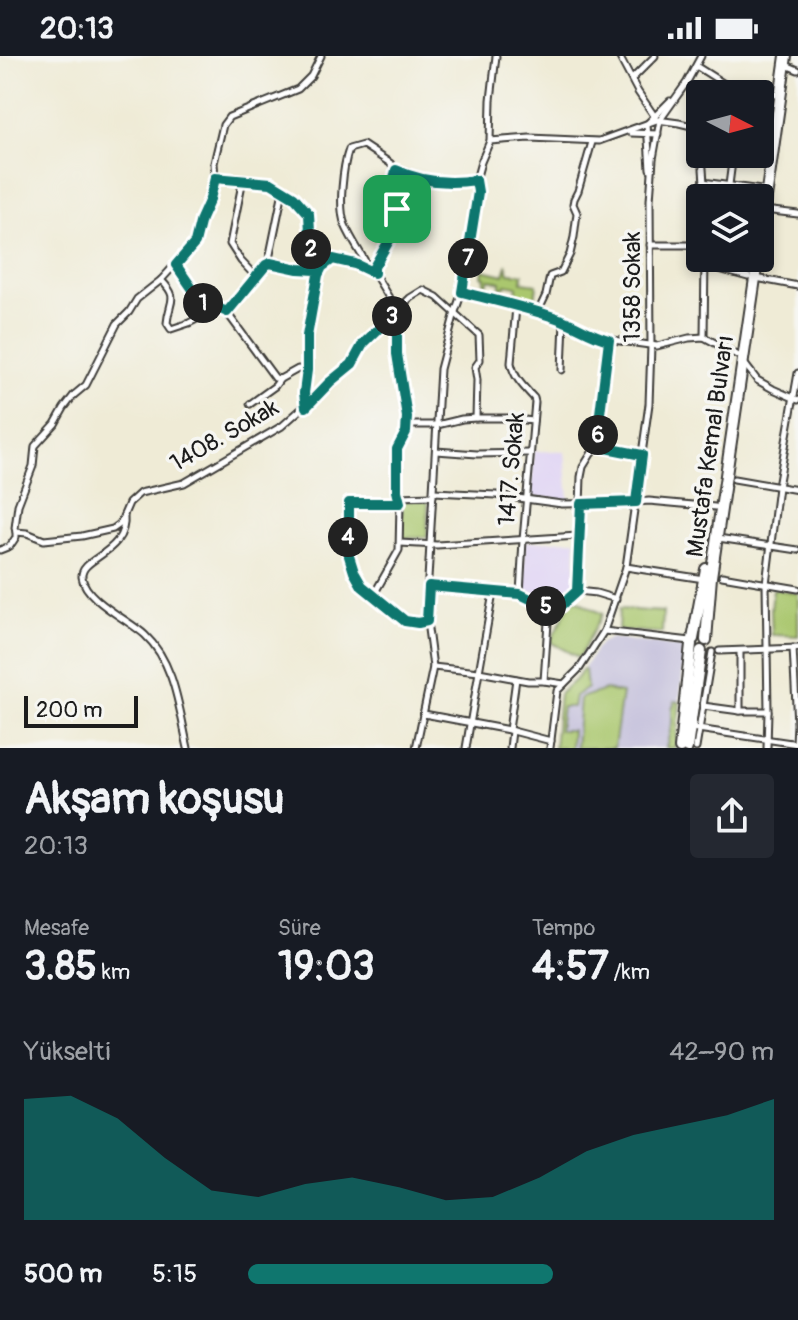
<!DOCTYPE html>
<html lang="tr">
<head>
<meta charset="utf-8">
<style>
	:root { --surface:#171b24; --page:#242831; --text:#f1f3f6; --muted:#9ea1a6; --accent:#0f766e }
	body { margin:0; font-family:Pangolin,sans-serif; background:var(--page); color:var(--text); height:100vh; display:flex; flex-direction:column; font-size:30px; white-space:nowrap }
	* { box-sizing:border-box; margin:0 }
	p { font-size:26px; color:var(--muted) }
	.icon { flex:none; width:44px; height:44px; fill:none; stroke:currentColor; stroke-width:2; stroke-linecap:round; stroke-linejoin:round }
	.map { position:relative; height:692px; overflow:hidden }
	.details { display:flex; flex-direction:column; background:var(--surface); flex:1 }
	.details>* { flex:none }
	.needle { width:52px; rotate:96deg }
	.tools { position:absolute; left:686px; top:24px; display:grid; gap:16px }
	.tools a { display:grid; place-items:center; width:88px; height:88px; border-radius:8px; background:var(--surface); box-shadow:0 4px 12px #0003; font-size:40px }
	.scale { position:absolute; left:24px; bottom:20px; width:114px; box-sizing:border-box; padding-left:8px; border:4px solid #1c1c1c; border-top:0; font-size:22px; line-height:28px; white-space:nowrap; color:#1c1c1c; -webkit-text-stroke:6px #f6f6f2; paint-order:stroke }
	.pin { position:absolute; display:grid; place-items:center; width:68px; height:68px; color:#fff; margin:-34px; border-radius:16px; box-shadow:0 4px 12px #0006 }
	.km { position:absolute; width:40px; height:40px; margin:-20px; border-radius:50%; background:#222; color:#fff; font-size:22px; line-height:40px; text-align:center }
	.round { display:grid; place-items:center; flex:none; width:84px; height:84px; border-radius:8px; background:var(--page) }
	.overview { display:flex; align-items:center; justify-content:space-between; height:136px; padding:0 24px }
	h1 { font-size:44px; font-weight:700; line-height:60px }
	.stats { display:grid; grid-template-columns:repeat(3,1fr); gap:12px; height:136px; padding:8px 24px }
	.stats div { display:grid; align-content:center }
	.stats b { font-size:40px; font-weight:700 }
	.stats small { font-size:22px; font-weight:400 }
	.stats p { font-size:22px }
	.chart { height:224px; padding:16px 24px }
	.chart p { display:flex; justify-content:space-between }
	.chart svg { width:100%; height:144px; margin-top:8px; fill:var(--accent); opacity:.7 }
	ul { padding:0 24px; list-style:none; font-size:26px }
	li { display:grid; grid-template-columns:128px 96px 1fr; align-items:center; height:60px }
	li i { height:20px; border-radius:10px; background:var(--accent) }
	.status { display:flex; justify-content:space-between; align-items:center; height:56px; padding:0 40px; background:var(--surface); direction:ltr }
	.status svg { height:22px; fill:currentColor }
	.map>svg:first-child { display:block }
</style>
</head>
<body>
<div class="status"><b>20:13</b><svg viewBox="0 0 49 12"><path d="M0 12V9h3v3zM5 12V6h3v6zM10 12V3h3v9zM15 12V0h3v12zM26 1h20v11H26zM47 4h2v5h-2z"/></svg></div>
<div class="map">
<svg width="798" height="692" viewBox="0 0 798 692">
	<rect width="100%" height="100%" fill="#f6f6f2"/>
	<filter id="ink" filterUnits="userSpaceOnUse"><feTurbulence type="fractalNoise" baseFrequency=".0125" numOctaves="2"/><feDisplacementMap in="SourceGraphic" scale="16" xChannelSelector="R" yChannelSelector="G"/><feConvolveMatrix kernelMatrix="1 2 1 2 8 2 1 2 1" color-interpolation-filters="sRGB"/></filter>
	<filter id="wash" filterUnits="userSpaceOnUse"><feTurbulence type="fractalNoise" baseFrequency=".006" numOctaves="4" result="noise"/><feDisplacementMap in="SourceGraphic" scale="32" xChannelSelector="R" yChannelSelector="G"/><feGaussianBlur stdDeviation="1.8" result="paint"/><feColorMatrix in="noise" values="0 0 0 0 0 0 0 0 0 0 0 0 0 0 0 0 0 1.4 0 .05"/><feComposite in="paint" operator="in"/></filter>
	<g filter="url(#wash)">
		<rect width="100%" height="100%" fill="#efebd6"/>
		<g fill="#e0d4f4">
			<path d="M534,395L565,396L569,444L534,441L531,438Z"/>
			<path d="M572,484L576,485L575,534L564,546L555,551L524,537L525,486Z"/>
		</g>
		<path fill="#c4c0db" d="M611,582L685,592L675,692H554L559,638L578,621L600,587Z"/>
		<g fill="#aac76e" stroke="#637245" stroke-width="2">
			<path d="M507,210L509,217L523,218L522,226L537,228L535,244L516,239L517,230L506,228L504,232H500L501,226L489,223L487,228L484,227L485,221L482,220L483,214L504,219Z"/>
			<path d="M404,444L426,445L428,447L427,481L401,482L402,447Z"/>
			<path d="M773,533L798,537V580L772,579L771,554Z"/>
			<path d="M573,542L602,558L579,602L550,586Z"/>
			<path d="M619,553L663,556L662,577L618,574Z"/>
			<path d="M583,613L585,614L587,632L575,640L573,651H562L559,674H572L571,692H554L559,638L578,621Z"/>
			<path d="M605,634L622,637L614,692H576L580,642Z"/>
			<path d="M675,645L680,646L675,692H666L672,667V653Z"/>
		</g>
	</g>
	<g filter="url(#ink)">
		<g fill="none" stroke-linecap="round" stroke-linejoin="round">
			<defs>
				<g id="minor">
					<path d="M619,0L638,36L655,61"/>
					<path d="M786,9L798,14"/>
					<path d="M696,10L726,29L748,38"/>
					<path d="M632,23L655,0"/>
					<path d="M760,43L764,44L775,38"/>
					<path d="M631,77L658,78"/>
					<path d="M490,85L530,82L599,85L657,64L679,67L700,72"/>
					<path d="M760,97L766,99"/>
					<path d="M702,98L705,142"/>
					<path d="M650,113L647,68L670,45"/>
					<path d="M215,122L271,127L294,141L309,158L311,194L317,218"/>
					<path d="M243,123L230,188L241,205L256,221"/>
					<path d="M703,126L761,134"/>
					<path d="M729,129L733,98"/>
					<path d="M764,154L798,158"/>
					<path d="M650,189H700"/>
					<path d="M268,208L283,135"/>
					<path d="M176,209L209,257"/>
					<path d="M704,209L748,221"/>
					<path d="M370,214C362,199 351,183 345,169C338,152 343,110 349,93L363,89L390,107L396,114L414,122L451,127L476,124"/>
					<path d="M756,222L798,230"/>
					<path d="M161,224C180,243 169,244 167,267L171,273L189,267L218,252L225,254L275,322L280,323L298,313L307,314"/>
					<path d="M462,236L564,265L598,282L657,290L689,282L704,281L737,299"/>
					<path d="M516,251L511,307C514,322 524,331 534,342L535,346L523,484L520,538"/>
					<path d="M227,256L266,209C281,206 300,213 316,214"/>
					<path d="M538,256L546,239L550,220L561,216L570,198L574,181L577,157L573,148L574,143L578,135L592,86"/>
					<path d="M704,281L705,202"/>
					<path d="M744,307L757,324L773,333L798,344"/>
					<path d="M562,314L564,265"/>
					<path d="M250,348L275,330L280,323"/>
					<path d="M305,350L304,337L307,314V280L316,224L322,211L333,203L355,208L370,215"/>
					<path d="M407,369H437L462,363L476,362H507L533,365"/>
					<path d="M596,390L642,399"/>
					<path d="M436,395L477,398L530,397"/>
					<path d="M734,423L798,434"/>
					<path d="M434,436L496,439L562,448L624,447L649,445L715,451"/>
					<path d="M398,441L433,440"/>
					<path d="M400,447H349C347,474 344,511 363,532C370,539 380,545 388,551C401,562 409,568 427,565"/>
					<path d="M124,459C128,498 80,501 82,521C85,544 129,564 145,579C175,607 179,653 188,692"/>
					<path d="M16,476L15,472L18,449L33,410L35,390L55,368L64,352L74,339L86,329L117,268L129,256L137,243L161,224L195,187L201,163L210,143L215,122L214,107L223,69L229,61L298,33L311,20L321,0"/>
					<path d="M718,482L798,494"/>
					<path d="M400,487L437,489L578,480"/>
					<path d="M0,494L10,490L16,481V476L27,477L44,484L82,480L113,473L120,468L129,447L140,437L184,427L282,370L352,308L363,288L410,242L423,234L437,241L479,279L480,304L475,311L477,324L476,362"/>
					<path d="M626,511L704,523"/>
					<path d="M722,520L798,533"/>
					<path d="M429,530L520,538L554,553L566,547L577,535L596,537L616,543"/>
					<path d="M577,535L581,421L583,411L596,390L609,284"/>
					<path d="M493,537L479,616L528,625H544L564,628"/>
					<path d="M373,540L399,494L400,447L396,411L397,393L407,369L397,298V255L374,217V211C382,197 395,182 397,165C399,146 390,134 396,114"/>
					<path d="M604,575L691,585"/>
					<path d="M793,592L797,668L796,687"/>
					<path d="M719,595L798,592"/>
					<path d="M740,595V655"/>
					<path d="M433,611L479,616L466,692"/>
					<path d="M544,625L549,552"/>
					<path d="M703,650L740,655H768"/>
					<path d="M424,658L509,674L551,685"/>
					<path d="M691,672L798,688"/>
					<path d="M509,674L516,623"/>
					<path d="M416,692L433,611L426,558L440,313L455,256L462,236L478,136L476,124L481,106L490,85L491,44L496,0"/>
					<path d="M510,692L512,675"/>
					<path d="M550,692L557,635L580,612L604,575L626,511L649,348L651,290L650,144L653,103L660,64L687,26L701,0"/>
					<path d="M696,692L712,596"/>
					<path d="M767,692L768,655L766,528L778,431L798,317"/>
				</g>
				<g id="highway">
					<path d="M760,185L786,0"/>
					<path d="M693,583L706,513"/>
					<path d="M706,584L711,521L758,202"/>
					<path d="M680,692L691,588"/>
					<path d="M687,692L701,595"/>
				</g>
			</defs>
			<use href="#minor" stroke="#3c3b38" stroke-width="9"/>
			<use href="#highway" stroke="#3c3b38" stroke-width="14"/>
			<use href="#minor" stroke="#fff" stroke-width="5"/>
			<use href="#highway" stroke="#fff" stroke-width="10"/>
		</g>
	</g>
	<g fill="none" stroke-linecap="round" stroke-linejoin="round" filter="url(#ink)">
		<defs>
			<path id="route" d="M397,153L394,176L374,211V217L355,208L333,203L322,211L318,219L316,214L298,213L270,207L266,209L227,256L218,252L209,257L176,209L195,187L201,163L210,143L215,122L271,127L294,141L309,158L311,194L318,219L307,280V314L304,337L306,351L330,326L352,308L363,288L397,255V298L407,361L406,376L397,393V435L400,447H349V500L354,516L362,530L405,565L418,567L427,565L429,530L520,538L549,552H558L577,535L581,448L636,446L642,399L596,390L609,284C592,280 578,270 562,264C530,252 496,245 462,236L478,136L476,124C449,128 421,126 396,114L393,127L397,153"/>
		</defs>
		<use href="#route" stroke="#fff" stroke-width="16"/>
		<use href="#route" stroke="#0f766e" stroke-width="10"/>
	</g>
	<g text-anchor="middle" stroke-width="7" stroke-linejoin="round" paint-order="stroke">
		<g font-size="24" fill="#1c1c1c" stroke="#f6f6f2">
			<text transform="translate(632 231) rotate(-90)" y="8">1358 Sokak</text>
			<text transform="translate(224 379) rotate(-30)" y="8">1408. Sokak</text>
			<text transform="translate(710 390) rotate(-82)" y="8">Mustafa Kemal Bulvarı</text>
			<text transform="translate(511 413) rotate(-85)" y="8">1417. Sokak</text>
		</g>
	</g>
</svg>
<div class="tools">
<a><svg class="needle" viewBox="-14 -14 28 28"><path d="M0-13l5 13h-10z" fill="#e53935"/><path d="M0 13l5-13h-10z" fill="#9ea1a6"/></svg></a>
<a><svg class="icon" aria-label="layers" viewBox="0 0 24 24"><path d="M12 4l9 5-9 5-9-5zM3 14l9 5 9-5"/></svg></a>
</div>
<div class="scale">200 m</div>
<div class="pin" style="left:397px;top:153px;background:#1e9e55"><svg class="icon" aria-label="arrive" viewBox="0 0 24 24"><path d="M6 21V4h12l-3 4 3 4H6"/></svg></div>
<b class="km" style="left:203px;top:247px">1</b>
<b class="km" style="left:311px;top:193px">2</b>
<b class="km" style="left:392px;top:260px">3</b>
<b class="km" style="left:348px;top:481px">4</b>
<b class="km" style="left:546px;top:550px">5</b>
<b class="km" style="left:598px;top:379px">6</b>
<b class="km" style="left:468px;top:202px">7</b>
</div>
<section class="details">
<div class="overview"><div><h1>Akşam koşusu</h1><p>20:13</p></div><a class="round"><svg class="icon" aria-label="share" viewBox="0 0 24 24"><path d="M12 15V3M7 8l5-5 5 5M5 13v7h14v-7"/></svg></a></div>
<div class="stats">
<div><p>Mesafe</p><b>3.85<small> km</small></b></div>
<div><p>Süre</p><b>19:03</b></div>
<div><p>Tempo</p><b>4:57<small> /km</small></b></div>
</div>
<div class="chart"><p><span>Yükselti</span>42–90 m</p>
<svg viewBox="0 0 160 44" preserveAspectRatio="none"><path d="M0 44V7L10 6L20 13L30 25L40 35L50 37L60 33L70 31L80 34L90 38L100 37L110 31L120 23L130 18L140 15L150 12L160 7V44z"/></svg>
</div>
<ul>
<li><b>500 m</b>5:15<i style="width:58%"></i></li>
</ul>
</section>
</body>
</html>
